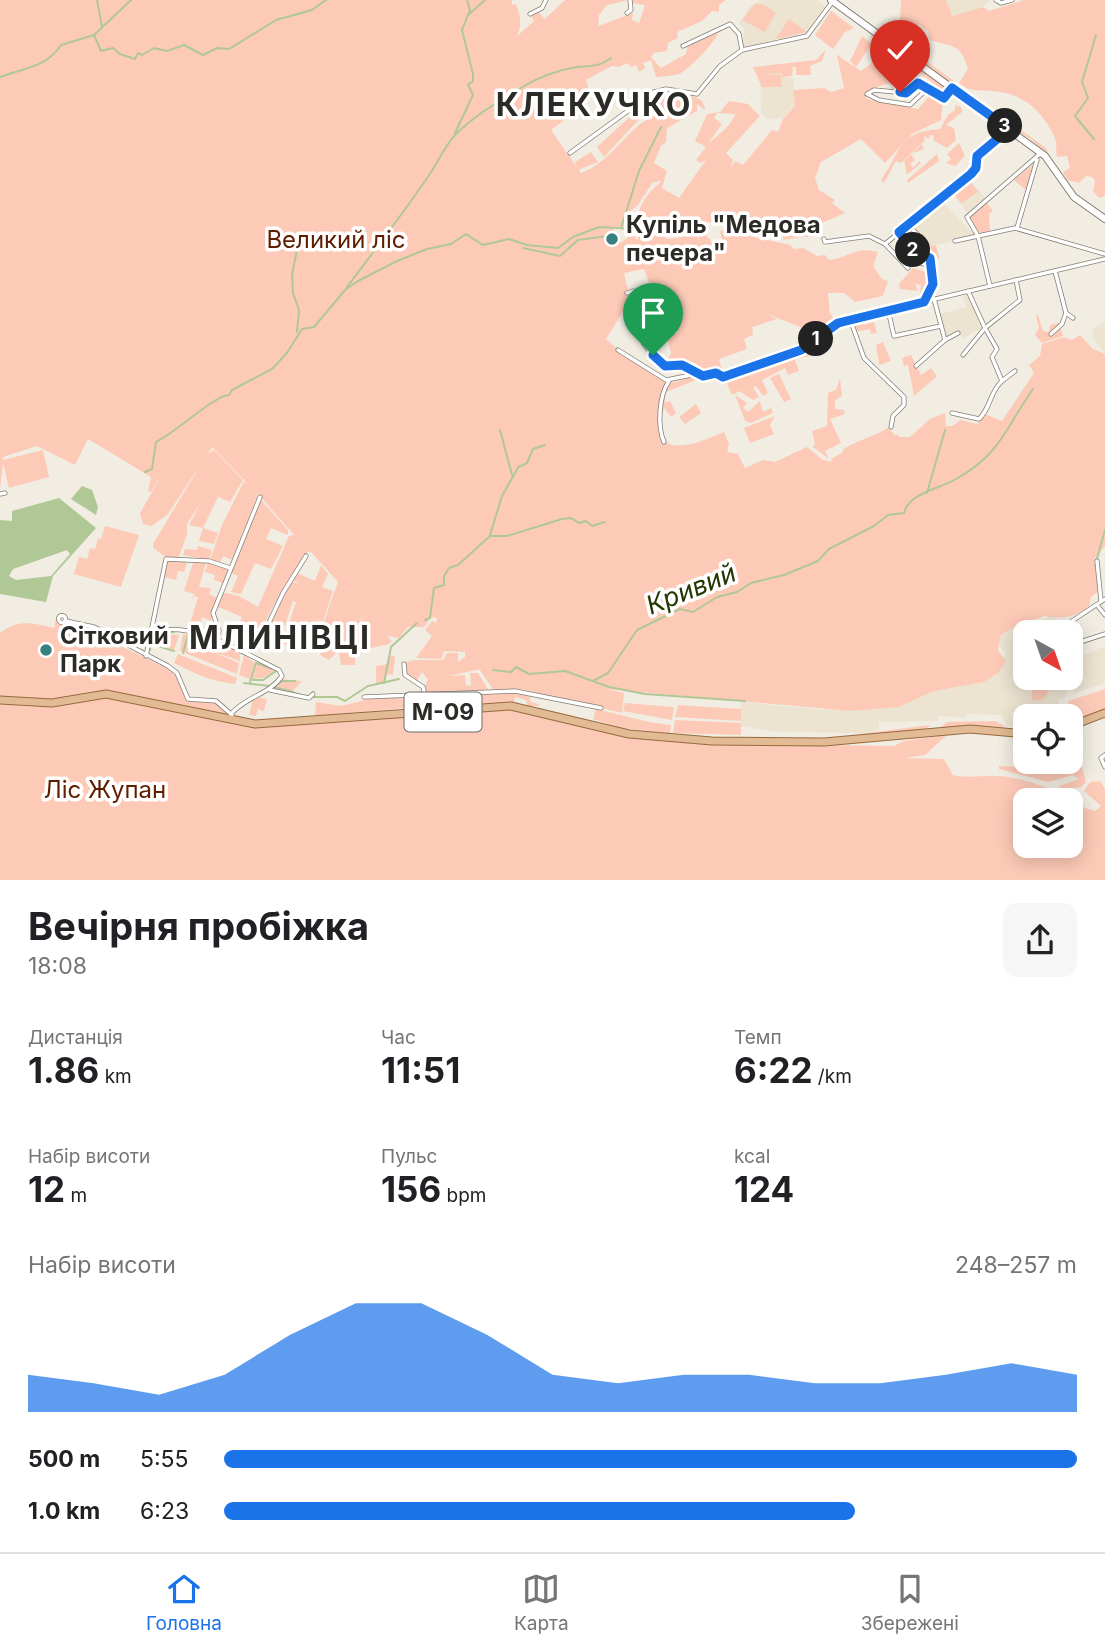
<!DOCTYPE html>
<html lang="uk">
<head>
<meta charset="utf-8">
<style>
	:root { --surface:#fff; --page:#f6f6f6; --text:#202124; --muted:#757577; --line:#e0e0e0; --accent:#1a73e8 }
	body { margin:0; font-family:Inter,sans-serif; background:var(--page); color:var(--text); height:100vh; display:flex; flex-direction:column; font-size:26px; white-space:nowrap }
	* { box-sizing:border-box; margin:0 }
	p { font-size:23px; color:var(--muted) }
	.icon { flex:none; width:38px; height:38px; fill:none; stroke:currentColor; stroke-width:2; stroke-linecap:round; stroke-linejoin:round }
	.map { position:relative; height:880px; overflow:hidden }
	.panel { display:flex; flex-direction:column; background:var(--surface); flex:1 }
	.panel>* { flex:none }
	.needle { width:46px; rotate:140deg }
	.fabs { position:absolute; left:1013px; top:620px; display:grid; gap:14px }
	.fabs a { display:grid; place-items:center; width:70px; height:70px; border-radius:14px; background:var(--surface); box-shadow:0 4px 18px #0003; font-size:35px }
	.pin { position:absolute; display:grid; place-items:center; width:60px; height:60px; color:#fff; margin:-72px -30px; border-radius:50% 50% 50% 0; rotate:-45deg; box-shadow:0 0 7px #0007 }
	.pin .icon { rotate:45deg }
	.km { position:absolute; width:35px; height:35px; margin:-18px; border-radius:50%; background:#222; color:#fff; font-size:19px; line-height:35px; text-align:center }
	.round { display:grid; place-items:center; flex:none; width:74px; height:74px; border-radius:14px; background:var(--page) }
	.overview { display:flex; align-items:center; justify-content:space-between; height:119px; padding:0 28px }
	h1 { font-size:38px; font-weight:700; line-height:52px }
	.metrics { display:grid; grid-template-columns:repeat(3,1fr); gap:10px; height:119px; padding:7px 28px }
	.metrics div { display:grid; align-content:center }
	.metrics b { font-size:35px; font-weight:700 }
	.metrics small { font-size:19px; font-weight:400 }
	.metrics p { font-size:19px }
	.chart { height:196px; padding:14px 28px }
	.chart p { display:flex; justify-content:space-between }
	.chart svg { width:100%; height:126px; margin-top:7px; fill:var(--accent); opacity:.7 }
	ul { padding:0 28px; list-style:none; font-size:23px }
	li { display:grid; grid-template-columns:112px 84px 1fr; align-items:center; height:52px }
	li i { height:18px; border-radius:9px; background:var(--accent) }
	.dock { display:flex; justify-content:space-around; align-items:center; height:98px; border-top:2px solid var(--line); background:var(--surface); font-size:19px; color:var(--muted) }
	.dock a { display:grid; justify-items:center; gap:4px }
	.dock .selected { color:var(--accent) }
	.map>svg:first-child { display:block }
</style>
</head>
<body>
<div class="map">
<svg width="1105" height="880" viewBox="0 0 1105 880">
	<rect width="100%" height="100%" fill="#f2ede2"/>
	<g fill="#ece3d1">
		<path d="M760,0H817L825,6L807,32L743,47L744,28L739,24L750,6Z"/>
		<path d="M946,0H990L983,7L951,16Z"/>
		<path d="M783,73V77L793,78L795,105L783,118L767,119L761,112L760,74Z"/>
		<path d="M969,179L985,198L967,212L952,193Z"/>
		<path d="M942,201L975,235L929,247L912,225Z"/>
		<path d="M968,295L983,328L963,338L958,332L946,339L940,314L966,307L963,296Z"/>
		<path d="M1105,322V354L1092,336L1093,329Z"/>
		<path d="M1052,616L1062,624L1048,632H1026V677H1067L1066,697L1058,700L1064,716H1026L1025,728L1020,729L1007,725L1001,715L967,714L966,718L938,716V721L879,722V730L864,733L776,732L741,726V702L829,710L862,709L988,673L1006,654L996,642L1000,636L1017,623H1035Z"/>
		<path d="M1105,646V683L1073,694L1071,648L1077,658Z"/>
	</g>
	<g fill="#fdcab7" fill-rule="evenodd">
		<path d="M0,0H512V5L516,4C521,16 522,25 517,36L534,21L531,17L538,12L545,19L565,0H628L607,5L599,15L598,26L633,13L632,20L639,23L645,5L632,3V0H726L719,5V12L712,11L702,21L677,32L678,38L668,43L667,51L654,53L651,57L661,68L686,54L688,45L726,27H729L718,33C716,41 689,70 679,74C672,76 663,76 656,77L651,60L643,63L645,68L639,72L636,65L631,67L627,63L619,67L612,66L586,80L590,93L578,103L543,113L534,103L542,116L576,104L584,106L551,130L581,173C614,161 629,123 659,114L657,111L644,114L604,157L597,147L636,111L633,107L641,102L650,111L646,100C662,88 684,90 702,101L706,111L697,104V111L667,128L666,142L661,146L654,163L667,171L662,188L679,198L706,160L700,163L696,160L706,147L695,141L707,114L720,112L729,101L748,104L760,116L726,153L733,160L730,169L735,161L743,165L772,130L778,132L783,119L795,106L793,90L824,88L831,92L844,88L837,55L861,71L873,62L911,86L901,90L889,83L869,90L865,95L867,99L918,109L932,93L943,100L941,120L912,134L885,163L861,139L821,162L815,178L819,190L835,200L832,203L845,213L815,226L819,236L802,237L795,225L801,237L783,240V224L780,223L773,226L772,232H765C750,217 717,224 695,222C678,240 660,231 638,226C636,207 648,192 662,181L653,182L637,206L629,212L628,226L612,228L621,243L632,234L638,241L637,232L641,231L669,239L696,235L701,243L697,235L704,233L714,244L722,240L720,231L728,230L735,235L738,231L741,233L738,239L741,234L790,245L794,249L803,248L817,256L825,255L829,260C852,257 854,246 878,252L873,266L882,279L888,281L883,296L855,302L844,293H828L830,313L835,320L818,334L767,314L777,319L752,327L753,335L744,339L747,349L719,359L722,370L707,376L696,371L697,364L682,359L666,365L671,353L667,335L678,333L672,304L654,296L644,269L624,273L630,300L606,339C623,357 652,364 668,384L698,375L701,378L666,392L665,403L670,401L676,413L671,417L664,408L659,428L664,441C679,453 709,438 724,432L729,444L727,452L738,454L745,468L763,460L775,462L807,447L823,460L832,462L831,459L843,452V449C858,440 873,437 888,428L896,436V434L900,437H910L930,419L945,413L946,426H952L961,420L977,424L985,414L1002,421L1034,373L1029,365L1040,356L1042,344L1064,337L1072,340L1080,335L1093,349L1105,354V546L1094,559L1099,591L1091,597L1089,607C1073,618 1062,619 1044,616C1028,623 1015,624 1000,636L998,651L1006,661L999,672L984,682L934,691L898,707L851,711L607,689L624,693L622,713L521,689L494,691L480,670H476L449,676L465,675L466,685L471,686L470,673H478L489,691L426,693L424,687L428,680L422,672L416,682L407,676L405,663L413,660H443L447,653H458V662L465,657V652L444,651L441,659L416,658L432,636L425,630L432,621L436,623L437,618L431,617L424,627H408L399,638L387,636L392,641L389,644L355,652V665H341L339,652L342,650L354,653L364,611L351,651L341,648L329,660L320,655L321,651L314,649L318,637L314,642L286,632L296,602L293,601L283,631L269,628L291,582L300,584L293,580L297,573L315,581L321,565L328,574L322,587L333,591L323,621L311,617L323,622L322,627L338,582L310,551C298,558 264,622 260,634L254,636L238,628L242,617L216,606L222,592L239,596L258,607L289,536L294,535L258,494L232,560L223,556L220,563L210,560L222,525L244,481L252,488L212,447L208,454L214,450L243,480L230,502L218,497L203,528L218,533L214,544L199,541L203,528L189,525L202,501L187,524V534L179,557H166L153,548V544L201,464L168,514L152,526L143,524L140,513L163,473L151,492L148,491L151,477L88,439L75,465L37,446L3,457V460L43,450L49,477L9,488L3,463L0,489ZM736,111C733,126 716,136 707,145L722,124L714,118L717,113L735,114Z"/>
		<path d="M901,0H946L952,16L983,7L989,11L1024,0H1105V196L1099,198L1093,191L1095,180L1092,177L1086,176L1079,183L1067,180L1063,172L1070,168L1067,156L1057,157C1055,149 1058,144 1054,136C1041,109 1021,92 990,91C976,90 971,92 959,83L968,69C960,43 955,48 930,40L928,31L919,24L913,27L900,23Z"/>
		<path d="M755,4H763L776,13L765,32L742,20Z"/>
		<path d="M831,11L854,28L845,32L833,49L815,35Z"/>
		<path d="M789,19L807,32L779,39L776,38Z"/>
		<path d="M861,27L949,90L946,93Z"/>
		<path d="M862,36L872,44L856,67L850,61Z"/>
		<path d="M896,39L969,92L966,95L896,44Z"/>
		<path d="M826,49L822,61L810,66L811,75H796V67H793L792,76L783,77L782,73L761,74L781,75L782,87H762L753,67L816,60Z"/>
		<path d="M971,94L1046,148L1050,157L1033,141L969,97Z"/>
		<path d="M955,105L961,107L962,112L946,125L954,128L956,140L947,148L933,140L934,136L930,135L929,139L924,136L925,140L901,163L896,161L884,183L881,180C903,148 898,132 940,129L948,115L955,110Z"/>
		<path d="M925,141L922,145L924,149L911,154L915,160L910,164L913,168L919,161L921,163L907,175L904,161Z"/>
		<path d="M959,143L965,156L955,166L946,163L951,159L947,154Z"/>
		<path d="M591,152L598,162L578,170L575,162Z"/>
		<path d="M937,154L939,161L908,183L907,180Z"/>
		<path d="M1035,163L1027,191L1014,180Z"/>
		<path d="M969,180L978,192L961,203L953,193Z"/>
		<path d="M986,202L993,211L989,214L990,231L979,233L970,222V215Z"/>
		<path d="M922,238L929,247L936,245L939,258L933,259L934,265L930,254L932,249L920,245L918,251L911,246Z"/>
		<path d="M928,267L923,299H919L921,285L915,284L918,291L900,289L899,284L913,268L926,272Z"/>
		<path d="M1038,315L1043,331L1049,332L1050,325L1059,323L1063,336L1042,343L1035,335L1039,328L1036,316Z"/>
		<path d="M862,319L863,325L874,322L877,333L871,334L870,329L855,332V322Z"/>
		<path d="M815,342L821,350L819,354L800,358L797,353L798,358L795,360L799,371L788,375L785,368L762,380L768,393L763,396L756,386L753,388L759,397L753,400L739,391L732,395L727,384L730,378L782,361L749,369Z"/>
		<path d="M883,342L891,361L879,365L876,345Z"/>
		<path d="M911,355L921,375L931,368L937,376L914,396L908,365L904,366L902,358Z"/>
		<path d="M779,374L791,399L784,402L770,378Z"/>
		<path d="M840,378L842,396L835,400V409L844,410L845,414L830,419L841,443L825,451L829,459L812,446L815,445L812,431L827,426L828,393L836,390Z"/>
		<path d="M735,395L747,403L743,408L748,412L760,401L763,412L771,408L773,413L751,423L745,421Z"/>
		<path d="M696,404L701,413L685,424L679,417Z"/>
		<path d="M775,416L770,425L774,434L750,443L744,428Z"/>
		<path d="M261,500L288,530V535L271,528L266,539L283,546L271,569L255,563L241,594L231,592L238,576L229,572Z"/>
		<path d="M105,526L139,535L121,587L74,574L79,557L87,559L90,548L95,549L98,538L101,539Z"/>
		<path d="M198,546L212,550L209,560L183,555L185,549L197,550Z"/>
		<path d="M169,557L188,559L184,572L178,571L176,580L164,577Z"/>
		<path d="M194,560L206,563L199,587L211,588L209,594L218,598L211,621L202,617L197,633L188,631L198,597L194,596L190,605L194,594L184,591Z"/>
		<path d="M208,562L228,569L223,583L214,580L215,575L205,572Z"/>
		<path d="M56,619L93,627L108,640L168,669L179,679L186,700L214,702L229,716L107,691L88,692L57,701L0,696V633C19,619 32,623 54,628Z"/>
		<path d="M277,632L295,637L291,646L274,641Z"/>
		<path d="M153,633L179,635L174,650L151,643Z"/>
		<path d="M183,634L194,636L191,644L206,650L210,640L240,651V661L211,651L239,663L237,674L180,651Z"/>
		<path d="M178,654L237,678L235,684C206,680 199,675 174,663Z"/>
		<path d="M244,655L255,663L250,679L239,675Z"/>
		<path d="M390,655L395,656L393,675L387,674L385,682L376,685V666L388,664Z"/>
		<path d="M257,664L276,671L263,678L252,679Z"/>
		<path d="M1031,677H1056L1058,690L1050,689L1044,699L1036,701L1032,699V689L1027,681Z"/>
		<path d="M282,679L302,681L292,692L273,688Z"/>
		<path d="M1105,689V709L1071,722V716H1064L1063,711L1070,706L1068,701Z"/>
		<path d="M512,692L529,696L531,702L541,705L528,707L526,700L515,697L513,704L457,707L456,695Z"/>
		<path d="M105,697L261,727L511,708L624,737L726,744L894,746L904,741L947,735L925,755L904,758L944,759L953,775C967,779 990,774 1008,777C1026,780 1050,788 1066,796C1080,802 1075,806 1095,811L1101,806L1084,791L1090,782L1100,781L1105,789V880H0V701L68,703ZM1026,800H1071V845H1026Z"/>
		<path d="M257,697L267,699L264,711L258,709L256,716L249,715L253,699Z"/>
		<path d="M377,697L421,698L428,701L427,706L315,716L316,702L341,706Z"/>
		<path d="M625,703L674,707L672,720L623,711Z"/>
		<path d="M678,705L741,709V721L675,717Z"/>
		<path d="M596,709L649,722L671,725L670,733L620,728L593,719Z"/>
		<path d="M675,720L741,723V735L673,733Z"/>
		<path d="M995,721L1006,727H941L947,722Z"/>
		<path d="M931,725L919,733L863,737L859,734Z"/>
		<path d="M999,766L1041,768L1058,772L1082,767L1086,782L1081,787L1063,790L1059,786L1079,779L1073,775L1048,782L999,769Z"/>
	</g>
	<g fill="#b0c896" fill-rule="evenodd">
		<path d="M82,486L92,490L98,507L96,515L71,499Z"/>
		<path d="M59,498L96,528L53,576L46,602L0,594V520L12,521V511ZM67,550L70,554L51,576L16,580L9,576L13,569Z"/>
	</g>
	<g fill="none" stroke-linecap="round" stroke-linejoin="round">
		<g stroke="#b0c896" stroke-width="2">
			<path d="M97,0L102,27"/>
			<path d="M468,15L485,0"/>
			<path d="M94,35L101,51L113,48L120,54L135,59L138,53L142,55L154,48L167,51L184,45L203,55L217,48L229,49L276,20L312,10L326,0"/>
			<path d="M0,77C23,68 46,68 61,45L94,35L131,0"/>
			<path d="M455,133L473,95L468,85L473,81V74L462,30L470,10L467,0"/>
			<path d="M1094,139L1075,116L1088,98L1082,82L1096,35"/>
			<path d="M621,228L639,171L661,127"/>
			<path d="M638,228L663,230"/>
			<path d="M523,248L560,256L578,240L608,236L613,241"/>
			<path d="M347,287C374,251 402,215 427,178C436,166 445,145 456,134C473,117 496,103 517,90C535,79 556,70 577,67C592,65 597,68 611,58"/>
			<path d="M297,332L299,310L293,293L292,274L298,245"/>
			<path d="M500,430L512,475"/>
			<path d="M521,466L527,463L533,449L545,445"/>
			<path d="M145,472L152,469L156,442C175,433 215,395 229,395L232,390L272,369L287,353L302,329L314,327L345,290L358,281L397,261L427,249L451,244L466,234L483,245L509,239L527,245L558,248L573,237L599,227L634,229"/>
			<path d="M927,493L945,430"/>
			<path d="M490,535L502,496L519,466"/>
			<path d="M1095,566L1105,530"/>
			<path d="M425,620L430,618L434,588L444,585V576L449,568L458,565L490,536H507L562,519L571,518L579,523L586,521L592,526L605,522"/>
			<path d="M148,630V629"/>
			<path d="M165,632H174"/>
			<path d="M150,650L151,644L174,651"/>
			<path d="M183,653L188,635L201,637"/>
			<path d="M493,670L511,672L516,667L529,674L565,671L609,687L645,694L745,701"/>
			<path d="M253,680H263L276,671"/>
			<path d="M593,681L608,673L637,630L680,609L693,612L717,597L737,592L751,583L784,575L818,561L829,549L874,526L888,515L904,513C909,493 939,489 956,479C1001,454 1006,427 1033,389"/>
			<path d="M250,682L256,663L273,669"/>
			<path d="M244,683L270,686"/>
			<path d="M384,683L391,647L417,623"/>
			<path d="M274,687L282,681H295"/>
			<path d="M274,687L293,692"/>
			<path d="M294,693L301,695"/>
			<path d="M313,697H337L345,701L368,686L399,679"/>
		</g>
		<defs>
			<g id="minor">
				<path d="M996,0L1001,3L1012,0"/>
				<path d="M627,13L631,10L630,0"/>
				<path d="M530,14L542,8L546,0"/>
				<path d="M683,46L730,24L739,34L742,50"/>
				<path d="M928,88L910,105L879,100L867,94L874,90L906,93L918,83L944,98L952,88"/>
				<path d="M570,153L654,92L666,89L697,94L720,66L742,50L807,36L833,1"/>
				<path d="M908,225L920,237"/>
				<path d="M1017,228L1037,160"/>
				<path d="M899,232L913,250L930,258L933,283L924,302"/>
				<path d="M824,239L825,242L869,236L885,244L971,174L976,168L977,156L1009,129"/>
				<path d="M955,241L1015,228L1105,254"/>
				<path d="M885,244L908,268"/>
				<path d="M918,253L914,261L931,266"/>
				<path d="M1055,271L1066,313L1073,318"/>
				<path d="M990,286L978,236L967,217L1041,153"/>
				<path d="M627,293L633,291L644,344L660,364L683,365L703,376L716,373L723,377L801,350L842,321L1105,259"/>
				<path d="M934,299L945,340"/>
				<path d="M888,310L894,336L941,326"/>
				<path d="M850,319L864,358L904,397V405L893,416L891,427"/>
				<path d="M1051,334L1062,324L1066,313"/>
				<path d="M618,350L666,380L697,374"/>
				<path d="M963,355L985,328L968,291"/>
				<path d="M916,366L945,340L958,333"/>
				<path d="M1002,381L1015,371"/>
				<path d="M952,413L979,419C991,408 989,393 1002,381L992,357L997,349L985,328L1020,300L1016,280"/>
				<path d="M664,442C657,426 659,395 669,381"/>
				<path d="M0,494L5,493"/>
				<path d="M1097,561L1101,601"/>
				<path d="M1097,605L1105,615"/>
				<circle cx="62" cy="619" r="3.5"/>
				<path d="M66,621L94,627L168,666L177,673L188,699L216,701L232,715"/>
				<path d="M1050,630L1069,623L1105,599"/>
				<path d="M150,633C192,618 243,653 279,670L282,676C270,694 245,697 231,714"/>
				<path d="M216,640L219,631L213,613L260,497"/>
				<path d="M1071,645L1105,634"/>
				<path d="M242,651L265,631L283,593L306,556"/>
				<path d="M146,656L166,559L209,561L230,568"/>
				<path d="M404,664L405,675L423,687L425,695"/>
				<path d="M270,690L309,698L313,694"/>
				<path d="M364,697L515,691L601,708"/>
				<path d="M1105,755L1101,758L1105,767"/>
			</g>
			<path id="secondary" d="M831,0L1045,156L1074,197L1105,219"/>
			<g id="primary">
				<path d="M0,700L52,703L106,694L255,724L511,706L629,734L712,741L824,742L970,729L1026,734"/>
				<path d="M1071,726L1105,713"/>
			</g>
		</defs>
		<use href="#minor" stroke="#827e74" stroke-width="5"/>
		<use href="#secondary" stroke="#827e74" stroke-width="8"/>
		<use href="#primary" stroke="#966a3f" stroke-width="9"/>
		<use href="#minor" stroke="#fff" stroke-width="3.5"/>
		<use href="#secondary" stroke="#fff" stroke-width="6"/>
		<use href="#primary" stroke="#e2ba94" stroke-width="7"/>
	</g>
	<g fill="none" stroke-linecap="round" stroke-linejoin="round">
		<defs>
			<path id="route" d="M653,355L665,366L682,365L703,376L716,373L723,377L801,350L838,323L924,302L933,284L930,258L913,250L899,232L971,174L976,168L977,156L1009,129L952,88L944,98L918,83L906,93L900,92"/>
		</defs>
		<use href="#route" stroke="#fff" stroke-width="14"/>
		<use href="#route" stroke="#1a73e8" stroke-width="9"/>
	</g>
	<g fill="#388180" stroke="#fff" stroke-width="2.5">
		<circle cx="612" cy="239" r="7"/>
		<circle cx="46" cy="650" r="7"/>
	</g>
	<g text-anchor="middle" stroke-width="7" stroke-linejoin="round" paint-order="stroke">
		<rect fill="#fff" stroke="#6c6b68" stroke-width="2" x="404.5" y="692.5" width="77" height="39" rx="5"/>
		<g font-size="23" font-weight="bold" fill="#2d2b27">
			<text x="443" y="720">М-09</text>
		</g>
		<g font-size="24" font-weight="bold" fill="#2d2b27" stroke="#fff" text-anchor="start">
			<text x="626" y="233">Купіль "Медова<tspan x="626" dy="28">печера"</tspan></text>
			<text x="60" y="644">Сітковий<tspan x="60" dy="28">Парк</tspan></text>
		</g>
		<g font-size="24" fill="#601e01" stroke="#fff">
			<text x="336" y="248">Великий ліс</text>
			<text x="105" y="798">Ліс Жупан</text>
		</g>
		<g font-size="26" font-style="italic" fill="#233700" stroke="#fff">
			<text transform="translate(691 589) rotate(-22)" y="9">Кривий</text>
		</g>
		<g font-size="32" font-weight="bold" letter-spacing="2" fill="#2d2b27" stroke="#fff">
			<text x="594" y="116">КЛЕКУЧКО</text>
			<text x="280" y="649">МЛИНІВЦІ</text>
		</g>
	</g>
</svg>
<div class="fabs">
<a><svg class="needle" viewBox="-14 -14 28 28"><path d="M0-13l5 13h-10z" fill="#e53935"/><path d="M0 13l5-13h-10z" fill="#757577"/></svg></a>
<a><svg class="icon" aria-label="locate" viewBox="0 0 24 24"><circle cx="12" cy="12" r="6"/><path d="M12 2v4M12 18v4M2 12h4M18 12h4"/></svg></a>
<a><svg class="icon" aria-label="layers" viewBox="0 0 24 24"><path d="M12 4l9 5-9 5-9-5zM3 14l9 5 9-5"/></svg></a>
</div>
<div class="pin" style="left:653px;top:355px;background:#1e9e55"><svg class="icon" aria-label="arrive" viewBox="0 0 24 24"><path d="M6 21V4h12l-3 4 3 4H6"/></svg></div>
<div class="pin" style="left:900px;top:92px;background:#d93025"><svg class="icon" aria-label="check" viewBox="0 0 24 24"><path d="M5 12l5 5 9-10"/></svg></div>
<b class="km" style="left:816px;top:339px">1</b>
<b class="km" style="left:913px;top:250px">2</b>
<b class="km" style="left:1005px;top:126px">3</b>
</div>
<section class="panel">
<div class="overview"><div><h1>Вечірня пробіжка</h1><p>18:08</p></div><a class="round"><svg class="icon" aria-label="share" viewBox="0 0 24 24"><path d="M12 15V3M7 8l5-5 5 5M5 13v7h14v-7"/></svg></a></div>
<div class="metrics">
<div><p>Дистанція</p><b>1.86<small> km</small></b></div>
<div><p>Час</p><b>11:51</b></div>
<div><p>Темп</p><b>6:22<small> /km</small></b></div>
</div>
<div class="metrics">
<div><p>Набір висоти</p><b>12<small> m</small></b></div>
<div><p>Пульс</p><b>156<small> bpm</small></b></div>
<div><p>kcal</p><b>124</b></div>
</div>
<div class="chart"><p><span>Набір висоти</span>248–257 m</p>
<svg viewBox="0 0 160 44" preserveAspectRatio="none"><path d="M0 44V31L10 34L20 38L30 31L40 17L50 6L60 6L70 17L80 31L90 34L100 31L110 31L120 34L130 34L140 31L150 27L160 31V44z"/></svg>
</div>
<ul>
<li><b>500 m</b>5:55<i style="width:100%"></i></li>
<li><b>1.0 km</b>6:23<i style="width:74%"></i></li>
</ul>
</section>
<nav class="dock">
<a class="selected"><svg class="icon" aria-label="home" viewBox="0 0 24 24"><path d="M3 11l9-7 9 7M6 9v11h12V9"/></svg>Головна</a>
<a><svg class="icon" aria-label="map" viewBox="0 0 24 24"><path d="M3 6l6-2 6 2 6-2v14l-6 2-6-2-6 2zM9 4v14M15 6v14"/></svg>Карта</a>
<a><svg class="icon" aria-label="saved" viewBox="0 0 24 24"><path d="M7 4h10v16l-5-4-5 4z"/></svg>Збережені</a>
</nav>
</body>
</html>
